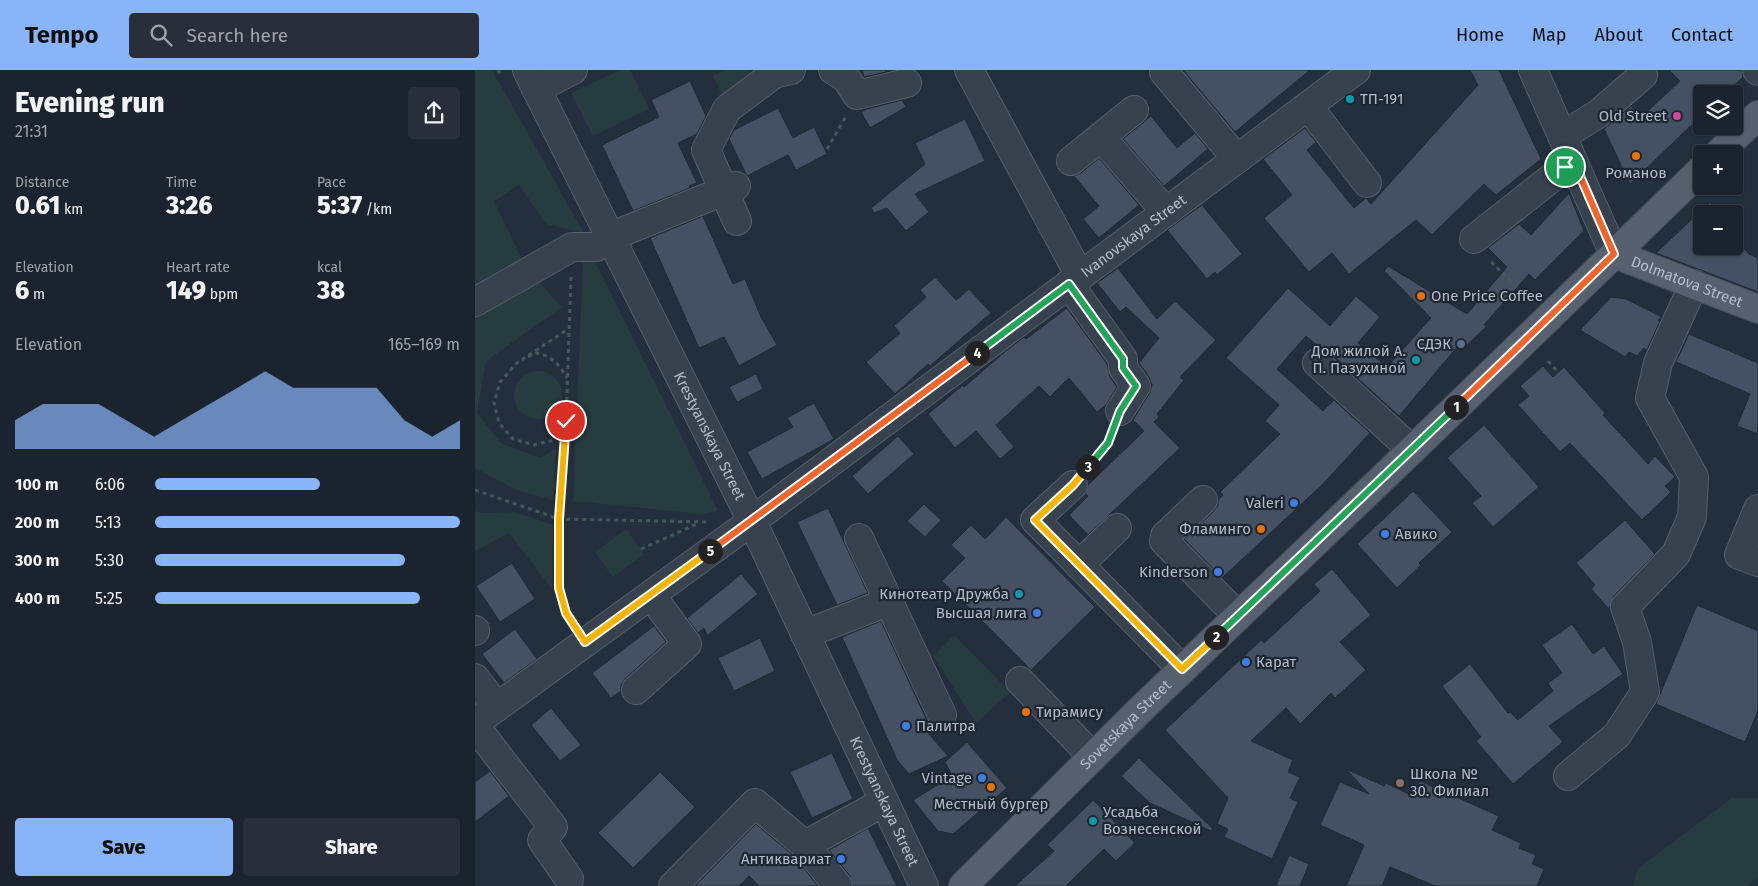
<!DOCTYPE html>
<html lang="en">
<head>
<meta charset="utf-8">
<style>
	:root { --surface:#1b232e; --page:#282f3a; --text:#f1f3f6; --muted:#a0a4aa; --line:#39404a; --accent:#8ab4f8 }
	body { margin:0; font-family:"Fira Sans",sans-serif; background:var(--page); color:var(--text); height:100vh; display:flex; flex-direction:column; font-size:19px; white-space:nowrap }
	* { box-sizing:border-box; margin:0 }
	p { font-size:16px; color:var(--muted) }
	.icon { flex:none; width:28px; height:28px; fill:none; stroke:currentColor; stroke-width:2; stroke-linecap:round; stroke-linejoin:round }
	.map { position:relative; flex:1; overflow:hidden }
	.side { display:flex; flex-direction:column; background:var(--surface); width:475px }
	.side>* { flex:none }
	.controls { position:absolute; left:1218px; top:15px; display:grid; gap:10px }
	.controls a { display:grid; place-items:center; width:50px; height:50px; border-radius:5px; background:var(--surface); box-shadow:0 1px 4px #0004,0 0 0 1px var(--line); font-size:25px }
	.pin { position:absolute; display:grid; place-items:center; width:42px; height:42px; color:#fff; margin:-21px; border:2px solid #fff; border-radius:50%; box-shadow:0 1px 5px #0007 }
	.km { position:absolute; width:25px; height:25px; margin:-12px; border-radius:50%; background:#222; color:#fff; font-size:14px; line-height:25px; text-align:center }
	.round { display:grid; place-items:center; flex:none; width:52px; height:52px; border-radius:5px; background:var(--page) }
	.head { display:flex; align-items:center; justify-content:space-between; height:85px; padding:0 15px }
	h1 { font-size:28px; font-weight:800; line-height:38px }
	.metrics { display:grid; grid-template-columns:repeat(3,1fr); gap:8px; height:85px; padding:5px 15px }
	.metrics div { display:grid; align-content:center }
	.metrics b { font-size:25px; font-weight:800 }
	.metrics small { font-size:14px; font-weight:400 }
	.metrics p { font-size:14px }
	.chart { height:140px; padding:10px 15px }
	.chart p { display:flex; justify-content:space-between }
	.chart svg { width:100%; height:90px; margin-top:5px; fill:var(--accent); opacity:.7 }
	.button { display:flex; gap:10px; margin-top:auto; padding:10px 15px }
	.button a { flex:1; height:58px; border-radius:5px; background:var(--accent); color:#111; font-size:20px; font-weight:800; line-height:58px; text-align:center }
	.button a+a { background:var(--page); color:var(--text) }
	ul { padding:0 15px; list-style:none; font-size:16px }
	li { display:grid; grid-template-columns:80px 60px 1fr; align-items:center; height:38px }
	li i { height:12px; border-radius:6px; background:var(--accent) }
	header { display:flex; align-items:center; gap:30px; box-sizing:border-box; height:70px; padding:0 25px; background:var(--accent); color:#111 }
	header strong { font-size:24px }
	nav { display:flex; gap:28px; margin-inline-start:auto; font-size:18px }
	.search { width:350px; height:45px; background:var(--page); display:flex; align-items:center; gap:12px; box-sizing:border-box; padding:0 18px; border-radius:5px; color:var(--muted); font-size:19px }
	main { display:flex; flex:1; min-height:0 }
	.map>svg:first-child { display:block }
</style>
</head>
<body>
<header>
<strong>Tempo</strong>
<div class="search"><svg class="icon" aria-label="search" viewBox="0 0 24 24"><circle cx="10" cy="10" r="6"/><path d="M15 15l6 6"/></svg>Search here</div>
<nav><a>Home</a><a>Map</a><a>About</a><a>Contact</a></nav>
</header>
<main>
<section class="side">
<div class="head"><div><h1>Evening run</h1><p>21:31</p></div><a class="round"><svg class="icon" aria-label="share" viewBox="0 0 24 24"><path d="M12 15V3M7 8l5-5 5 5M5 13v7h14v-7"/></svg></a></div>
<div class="metrics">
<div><p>Distance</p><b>0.61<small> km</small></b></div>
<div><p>Time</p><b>3:26</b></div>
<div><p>Pace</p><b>5:37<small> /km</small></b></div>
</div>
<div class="metrics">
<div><p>Elevation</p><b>6<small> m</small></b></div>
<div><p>Heart rate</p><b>149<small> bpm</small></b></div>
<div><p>kcal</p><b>38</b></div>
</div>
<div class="chart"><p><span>Elevation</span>165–169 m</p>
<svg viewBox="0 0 160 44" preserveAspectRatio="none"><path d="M0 44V30L10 22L20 22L30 22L40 30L50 38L60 30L70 22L80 14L90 6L100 14L110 14L120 14L130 14L140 30L150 38L160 30V44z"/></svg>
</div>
<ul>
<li><b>100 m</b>6:06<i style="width:54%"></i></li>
<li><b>200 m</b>5:13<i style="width:100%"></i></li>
<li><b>300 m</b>5:30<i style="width:82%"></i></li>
<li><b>400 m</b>5:25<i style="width:87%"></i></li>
</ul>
<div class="button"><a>Save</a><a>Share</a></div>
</section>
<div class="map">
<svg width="1283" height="816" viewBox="0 0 1283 816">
	<rect width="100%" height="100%" fill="#242f3e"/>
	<g fill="#263c3f">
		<path d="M0,0H17L109,163L71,154L44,115L19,131L51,198L87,237L11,291L2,343L26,373L65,388L81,378L78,430L44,421L0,398Z"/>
		<path d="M145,0H155L174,39L118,66L96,23Z"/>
		<path d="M250,0H273L280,15L249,29L238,6Z"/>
		<path d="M118,187L243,441L227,444L98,431L108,192Z"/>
		<circle cx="63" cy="325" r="24"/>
		<path d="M0,441L8,443L40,442L78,455L77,519L34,463L0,481Z"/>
		<path d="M151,459L169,484L138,507L120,482Z"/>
		<path d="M479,565L535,622L501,653L458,586Z"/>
		<path d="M1257,728H1283V807L1271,816H1158L1162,799Z"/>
	</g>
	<g fill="#455162" stroke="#1f2835">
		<path d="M387,0H410L411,2L389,7Z"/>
		<path d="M708,0H835L760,62Z"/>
		<path d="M995,0H1024L1066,89L1021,125L1009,114L957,165L941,150L874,204L857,183L834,202L789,148L817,125L788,89L830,58L841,72L832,80L879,138L891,128L896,134L1003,15Z"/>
		<path d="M1194,0H1267L1268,7L1250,24H1226V46L1155,114L1129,59L1156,36L1165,48L1205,11Z"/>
		<path d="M215,11L231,46L222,64L203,73L222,113L214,116L215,118L158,141L127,75L184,47L176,30Z"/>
		<path d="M427,30L431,37L395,58L386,42L392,39Z"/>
		<path d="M303,38L318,68L339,57L352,84L321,100L313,85L272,106L254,69L259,60Z"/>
		<path d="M676,46L702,78L720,63L733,79L689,116L648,69Z"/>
		<path d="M490,49L510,91L440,124L454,142L431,161L412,138L399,143L396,138L450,94L440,73Z"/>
		<path d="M624,88L664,135L624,168L608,149L624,136L599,106L606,103Z"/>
		<path d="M1094,123L1109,161L1060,210L1054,204L1009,255L1012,256L987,280L983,276L924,346L853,281L845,278L831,266L802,299L848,341L859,330L895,363L847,415L747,508L709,469L739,441L743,435V430L748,425L745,422L805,364L790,351L804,335L751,288L813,218L855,256L881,226L905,247L883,273L912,297L956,248L909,201L913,196L992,244L1032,197L1013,178L1044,154L1056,165Z"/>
		<path d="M1235,132L1246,144H1226V176H1259V168L1274,184L1283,188V222L1181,183Z"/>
		<path d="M727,135L767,184L742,205L740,202L732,209L692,160Z"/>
		<path d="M228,146L258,214L270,209L286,247L302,275L264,296L249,267L224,278L175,168Z"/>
		<path d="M643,198L682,249L700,231L741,270L705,307L709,310L682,344L684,347L679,352L705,378L613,465L594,445L613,426L610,424L613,415L669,361L658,350L674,324L677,315L674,307L664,293L684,268L651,237L645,242L622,213Z"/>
		<path d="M460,207L481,230L494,219L516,243L455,296L453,294L420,324L391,292L425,263L419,256L451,227L445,220Z"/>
		<path d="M1136,227L1151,229L1187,247L1183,250L1185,251L1172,280L1169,278L1162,286L1154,282L1150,287L1105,260Z"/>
		<path d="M592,238L632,294L635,307L642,317L631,335L622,342L594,308L575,327L564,316L521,355L539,377L525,389L501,361L480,378L453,344L488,315L489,317L532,280L549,267L551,269Z"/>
		<path d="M1214,264L1283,293V364L1262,356L1275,324L1201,292Z"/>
		<path d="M1068,296L1078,307L1089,297L1130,343L1128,345L1173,394L1180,386L1200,407L1190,416L1196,422L1167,450L1095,373L1085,382L1043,335L1054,326L1045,316Z"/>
		<path d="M281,304L288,319L262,332L254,317Z"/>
		<path d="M339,333L359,369L287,409L272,382L318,357L312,348Z"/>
		<path d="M1009,355L1064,417L1018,457L997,433L1006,426L972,388Z"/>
		<path d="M423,366L439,384L393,424L377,406Z"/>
		<path d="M938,421L977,462L944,493L946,495L922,518L882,474Z"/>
		<path d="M449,434L466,450L450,467L432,451Z"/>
		<path d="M353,438L393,523L362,535L322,452Z"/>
		<path d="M531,447L620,537L556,600L467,511L490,488L476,475L496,455L510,469Z"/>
		<path d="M1150,450L1180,484L1139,526L1134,539L1116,519L1120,515L1101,493Z"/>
		<path d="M37,493L60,529L25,552L1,516Z"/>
		<path d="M857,499L896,545L865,572L891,600L860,628L856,623L825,654L811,638L776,671L818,690L813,702L825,707L815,728L823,732L797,789L749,767L753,759L742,754L753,728L690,660L786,570L789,573L845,521L839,514Z"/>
		<path d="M266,504L283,524L232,566L229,558L223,563L212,548Z"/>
		<path d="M1222,535L1283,561V641L1270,672L1181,634Z"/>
		<path d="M406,551L453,653L447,656L473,686L434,704L422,690L367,567Z"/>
		<path d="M1097,554L1118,584L1129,576L1148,604L1074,656L1088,672L1038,714L1001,671L1006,667L967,616L995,594L1033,643L1035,642L1043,650L1078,621L1073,613L1087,603L1067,575Z"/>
		<path d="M179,556L191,572L151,608L146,615V621L136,628L117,603Z"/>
		<path d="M40,559L62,589L29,613L7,584Z"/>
		<path d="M285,568L300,601L259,621L243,588Z"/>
		<path d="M76,638L106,675L85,691L56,655Z"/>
		<path d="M492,672L532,718L478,764L463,761L438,730L477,706L470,692Z"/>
		<path d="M357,683L378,729L337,748L315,702Z"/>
		<path d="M664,688L738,759L736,761L675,733L646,706Z"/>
		<path d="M871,699L909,716L911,713L938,726L945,711L1024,746L1017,760L1046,773L1044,778L1061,785L1057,794L1069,799L1062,816H960L915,797L907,816H871L889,775L845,755L865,712L894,724Z"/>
		<path d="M15,701L34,726L0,752V712Z"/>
		<path d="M185,702L220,737L158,798L123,763Z"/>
		<path d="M618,730L660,773L641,791L629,779L591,816H540L579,781L572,775Z"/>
		<path d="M281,754L319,786L343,816H284L274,806L264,816H220Z"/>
		<path d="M393,758L422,816H378L375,806L354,780Z"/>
		<path d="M814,785L834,794L825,816H801Z"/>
	</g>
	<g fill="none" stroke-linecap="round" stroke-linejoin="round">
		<defs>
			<g id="minor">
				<path id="s1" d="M52,0L277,451L449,816"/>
				<path d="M358,0L371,8L382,25L432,13"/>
				<path d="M494,0L605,206"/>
				<path d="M691,0L689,2L762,89"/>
				<path d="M1058,0L1139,184"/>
				<path d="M1282,0L1283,1"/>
				<path d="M61,19L98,0"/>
				<path d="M833,36L892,113"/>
				<path d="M1087,66L1123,44L1168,5"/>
				<path d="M626,67L691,142"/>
				<path d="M596,91L659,40"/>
				<path d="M262,151L231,80L252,39L299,4L316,0"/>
				<path d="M999,169L1098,91"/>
				<path d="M594,214L648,289V298L661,316L645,341"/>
				<path d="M0,232L97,177H121L152,160L261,116"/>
				<path d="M842,293L937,380"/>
				<path d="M598,415L560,450L707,599"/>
				<path d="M728,430L690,466L689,471L763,546"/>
				<path d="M1283,439L1264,485L1283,492"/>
				<path d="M384,468L467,645"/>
				<path d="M604,495L642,458"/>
				<path d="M0,560V561"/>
				<path d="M330,564L413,532"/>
				<path d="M0,608L22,637"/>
				<path d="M545,611L618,687"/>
				<path d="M161,620L212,574L176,525"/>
				<path id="s2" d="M0,653L277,451L881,0"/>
				<path d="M0,656L78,757L67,770L94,809"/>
				<path d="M1093,706L1142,665L1170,622L1162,572L1150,537L1201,484L1217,447L1219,407L1175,328L1183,293L1219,214"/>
				<path d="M330,775L363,816"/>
				<path d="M198,816L280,733L330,775L409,732"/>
			</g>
			<g id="major">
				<path d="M1243,84L1283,45"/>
				<path id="s3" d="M1139,184L1283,239"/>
				<path id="s4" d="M488,816L664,641L937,380L1226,100"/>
			</g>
		</defs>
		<use href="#minor" stroke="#565f6c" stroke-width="30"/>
		<use href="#major" stroke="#414a57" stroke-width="30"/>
		<g stroke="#44595c" stroke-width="3" stroke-dasharray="4 4" stroke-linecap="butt">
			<path d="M23,0L27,7"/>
			<path d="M352,79L371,46"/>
			<path d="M1016,192L1057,232"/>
			<path d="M96,207L91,351L84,449V518L91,543L98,552"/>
			<path d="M53,287L61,283C78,287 83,293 92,308"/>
			<path d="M1073,291L1083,302"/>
			<path d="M91,351L79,370L59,375L38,369L24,353L19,333L25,312L42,293L93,259"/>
			<path d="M613,397L633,373L636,363"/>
			<path d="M0,420L84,449L232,452"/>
			<path d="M166,479L224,453"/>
		</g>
		<use href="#minor" stroke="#38414e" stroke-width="28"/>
		<use href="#major" stroke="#56606e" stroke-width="28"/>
	</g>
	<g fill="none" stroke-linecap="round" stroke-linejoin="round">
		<defs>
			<path id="split-1" d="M981,337L1139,184L1098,90L1090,97"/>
			<path id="split-2" d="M741,567L981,337"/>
			<path id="split-3" d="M613,397L598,415L560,450L707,599L741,567"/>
			<path id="split-4" d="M502,283L594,214L648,289V298L661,316L645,341L633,373L613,397"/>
			<path id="split-5" d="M235,481L502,283"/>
			<path id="split-6" d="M91,351L84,449V518L91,543L110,572L235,481"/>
		</defs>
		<use href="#split-1" stroke="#fff" stroke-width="10"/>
		<use href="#split-2" stroke="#fff" stroke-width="10"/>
		<use href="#split-3" stroke="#fff" stroke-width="10"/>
		<use href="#split-4" stroke="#fff" stroke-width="10"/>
		<use href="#split-5" stroke="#fff" stroke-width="10"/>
		<use href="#split-6" stroke="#fff" stroke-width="10"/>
		<use href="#split-1" stroke="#f0652b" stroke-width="6"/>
		<use href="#split-2" stroke="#22a559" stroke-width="6"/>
		<use href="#split-3" stroke="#f5b400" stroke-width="6"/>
		<use href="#split-4" stroke="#22a559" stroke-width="6"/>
		<use href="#split-5" stroke="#f0652b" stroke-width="6"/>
		<use href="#split-6" stroke="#f5b400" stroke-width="6"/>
	</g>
	<g fill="#0f9aa8" stroke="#1d2633" stroke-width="2">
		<circle cx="875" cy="29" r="5"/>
		<circle cx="941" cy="290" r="5"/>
		<circle cx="544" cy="524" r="5"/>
		<circle cx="618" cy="751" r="5"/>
	</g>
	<circle fill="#d1479c" stroke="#1d2633" stroke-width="2" cx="1202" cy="46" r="5"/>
	<g fill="#e8710a" stroke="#1d2633" stroke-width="2">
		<circle cx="1161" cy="86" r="5"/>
		<circle cx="946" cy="226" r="5"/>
		<circle cx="786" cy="459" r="5"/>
		<circle cx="551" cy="642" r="5"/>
		<circle cx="516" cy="717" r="5"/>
	</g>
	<circle fill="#5c6f8a" stroke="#1d2633" stroke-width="2" cx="986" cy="274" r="5"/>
	<g fill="#3f7fe0" stroke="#1d2633" stroke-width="2">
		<circle cx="819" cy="433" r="5"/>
		<circle cx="910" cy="464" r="5"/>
		<circle cx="743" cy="502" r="5"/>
		<circle cx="562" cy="543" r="5"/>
		<circle cx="771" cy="592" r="5"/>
		<circle cx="431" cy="656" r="5"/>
		<circle cx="507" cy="708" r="5"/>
		<circle cx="366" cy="789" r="5"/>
	</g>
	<circle fill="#8d6e63" stroke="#1d2633" stroke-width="2" cx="925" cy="713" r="5"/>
	<g text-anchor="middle" stroke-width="4.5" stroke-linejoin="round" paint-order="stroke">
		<g font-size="15" fill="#b4bcc9" stroke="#1d2633" text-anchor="end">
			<text x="885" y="34" text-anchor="start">ТП-191</text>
			<text x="1192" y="51">Old Street</text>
			<text x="1161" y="108" text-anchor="middle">Романов</text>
			<text x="956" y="231" text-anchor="start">One Price Coffee</text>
			<text x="976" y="279">СДЭК</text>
			<text x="931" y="286">Дом жилой А.<tspan x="931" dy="17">П. Пазухиной</tspan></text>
			<text x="809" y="438">Valeri</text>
			<text x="776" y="464">Фламинго</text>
			<text x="920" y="469" text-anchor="start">Авико</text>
			<text x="733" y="507">Kinderson</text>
			<text x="534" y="529">Кинотеатр Дружба</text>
			<text x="552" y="548">Высшая лига</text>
			<text x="781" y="597" text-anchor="start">Карат</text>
			<text x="561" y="647" text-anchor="start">Тирамису</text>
			<text x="441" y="661" text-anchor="start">Палитра</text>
			<text x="935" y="709" text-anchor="start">Школа №<tspan x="935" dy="17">30. Филиал</tspan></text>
			<text x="497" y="713">Vintage</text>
			<text x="516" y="739" text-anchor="middle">Местный бургер</text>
			<text x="628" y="747" text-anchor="start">Усадьба<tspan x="628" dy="17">Вознесенской</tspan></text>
			<text x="356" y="794">Антиквариат</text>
		</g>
		<g font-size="15" fill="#b4bcc9" stroke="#1d2633">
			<text dy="5" stroke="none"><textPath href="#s2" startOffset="819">Ivanovskaya Street</textPath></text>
			<text dy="5" stroke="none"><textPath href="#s3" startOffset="78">Dolmatova Street</textPath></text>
			<text dy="5" stroke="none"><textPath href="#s1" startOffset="409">Krestyanskaya Street</textPath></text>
			<text dy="5" stroke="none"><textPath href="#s4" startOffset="229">Sovetskaya Street</textPath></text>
			<text dy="5" stroke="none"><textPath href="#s1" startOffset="814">Krestyanskaya Street</textPath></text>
		</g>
	</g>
</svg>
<div class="controls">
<a><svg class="icon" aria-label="layers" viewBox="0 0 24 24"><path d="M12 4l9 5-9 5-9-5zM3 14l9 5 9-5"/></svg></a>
<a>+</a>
<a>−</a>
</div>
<div class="pin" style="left:1090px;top:97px;background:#1e9e55"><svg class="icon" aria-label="arrive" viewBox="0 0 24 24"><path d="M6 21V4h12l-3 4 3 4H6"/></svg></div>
<div class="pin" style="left:91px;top:351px;background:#d93025"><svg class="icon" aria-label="check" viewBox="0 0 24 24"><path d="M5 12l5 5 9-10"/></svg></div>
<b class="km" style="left:981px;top:337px">1</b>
<b class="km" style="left:741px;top:567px">2</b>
<b class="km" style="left:613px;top:397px">3</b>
<b class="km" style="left:502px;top:283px">4</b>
<b class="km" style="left:235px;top:481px">5</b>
</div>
</main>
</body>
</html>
